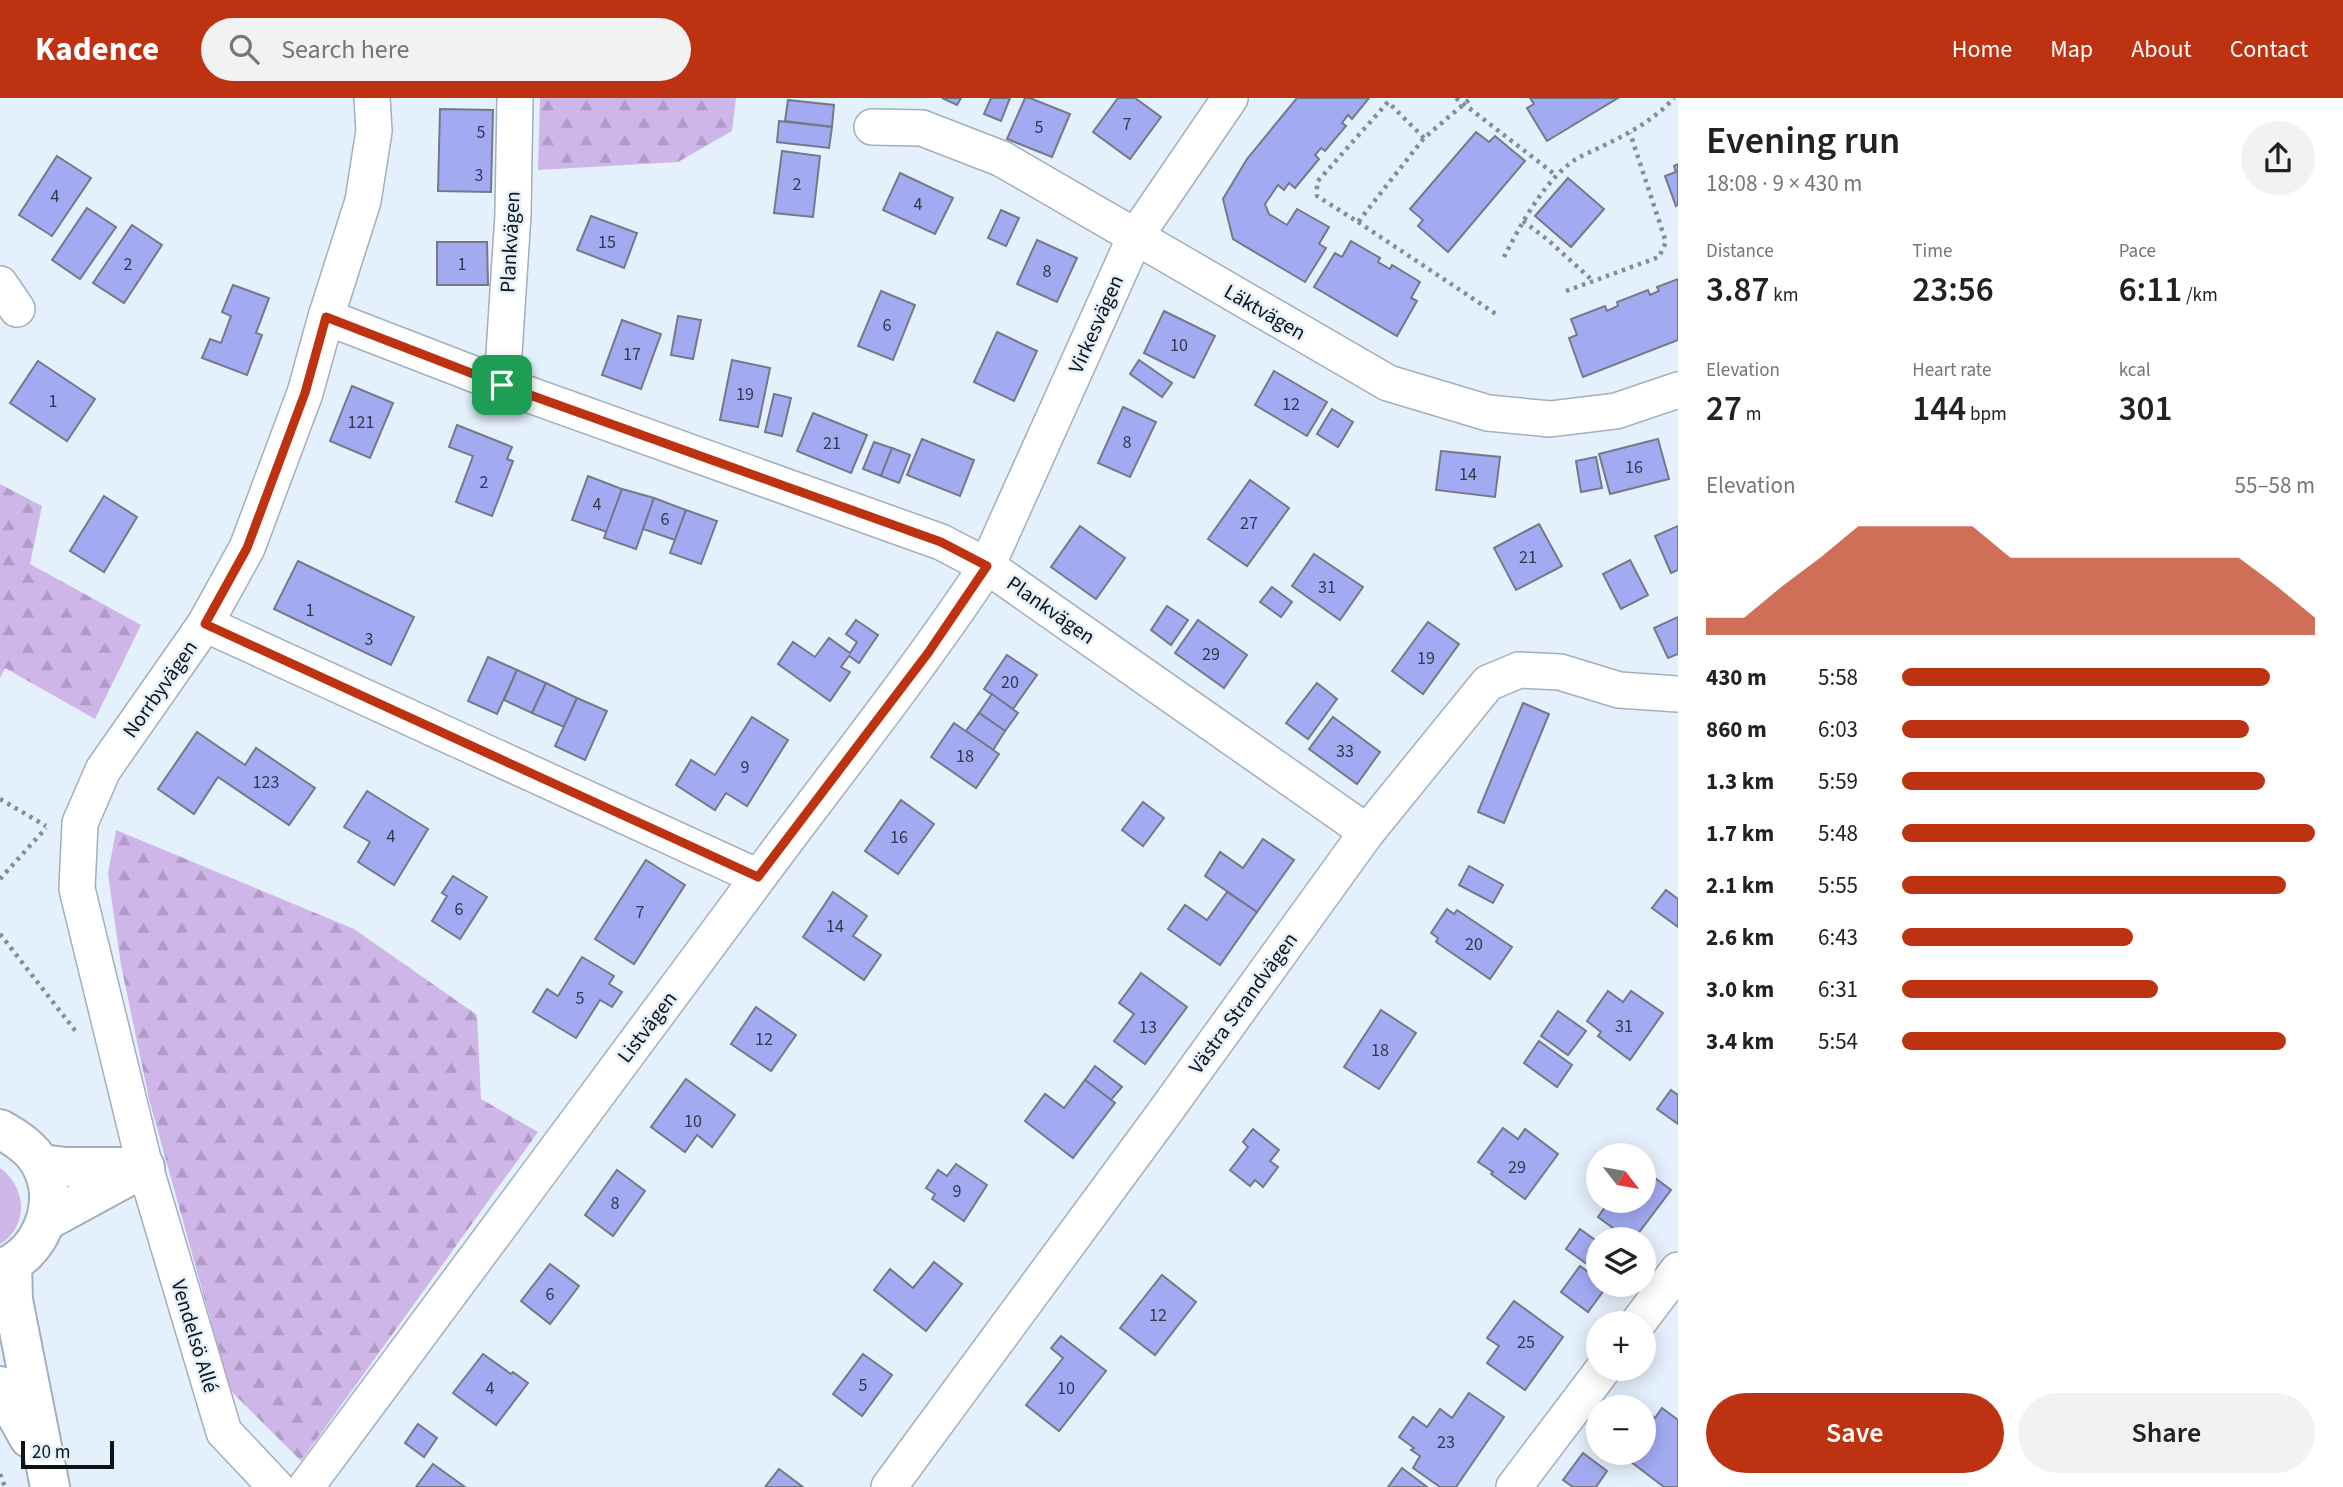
<!DOCTYPE html>
<html lang="en">
<head>
<meta charset="utf-8">
<style>
	:root { --surface:#fff; --page:#f2f2f2; --text:#222; --muted:#767676; --accent:#bd3312 }
	body { margin:0; font-family:"Source Sans 3",sans-serif; background:var(--page); color:var(--text); height:100vh; display:flex; flex-direction:column; font-size:26px; white-space:nowrap }
	* { box-sizing:border-box; margin:0 }
	p { font-size:23px; color:var(--muted) }
	.icon { flex:none; width:38px; height:38px; fill:none; stroke:currentColor; stroke-width:2; stroke-linecap:round; stroke-linejoin:round }
	.map { position:relative; flex:1; overflow:hidden }
	.sheet { display:flex; flex-direction:column; background:var(--surface); width:665px }
	.sheet>* { flex:none }
	.needle { width:46px; rotate:121deg }
	.tools { position:absolute; left:1586px; top:1045px; display:grid; gap:14px }
	.tools a { display:grid; place-items:center; width:70px; height:70px; border-radius:50%; background:var(--surface); box-shadow:0 4px 18px #0003; font-size:35px }
	.scale { position:absolute; left:21px; bottom:18px; width:93px; box-sizing:border-box; padding-left:7px; border:4px solid #0d1217; border-top:0; font-size:19px; line-height:24px; white-space:nowrap; color:#0d1217; -webkit-text-stroke:5px #e4f0fc; paint-order:stroke }
	.pin { position:absolute; display:grid; place-items:center; width:60px; height:60px; color:#fff; margin:-30px; border-radius:14px; box-shadow:0 4px 10px #0006 }
	.round { display:grid; place-items:center; flex:none; width:74px; height:74px; border-radius:37px; background:var(--page) }
	.headline { display:flex; align-items:center; justify-content:space-between; height:119px; padding:0 28px }
	h1 { font-size:38px; font-weight:600; line-height:52px }
	.stats { display:grid; grid-template-columns:repeat(3,1fr); gap:10px; height:119px; padding:7px 28px }
	.stats div { display:grid; align-content:center }
	.stats b { font-size:35px; font-weight:600 }
	.stats small { font-size:19px; font-weight:400 }
	.stats p { font-size:19px }
	.chart { height:196px; padding:14px 28px }
	.chart p { display:flex; justify-content:space-between }
	.chart svg { width:100%; height:126px; margin-top:7px; fill:var(--accent); opacity:.7 }
	.cta { display:flex; gap:14px; margin-top:auto; padding:14px 28px }
	.cta a { flex:1; height:80px; border-radius:42px; background:var(--accent); color:#fff; font-size:28px; font-weight:600; line-height:80px; text-align:center }
	.cta a+a { background:var(--page); color:var(--text) }
	ul { padding:0 28px; list-style:none; font-size:23px }
	li { display:grid; grid-template-columns:112px 84px 1fr; align-items:center; height:52px }
	li i { height:18px; border-radius:9px; background:var(--accent) }
	header { display:flex; align-items:center; gap:42px; box-sizing:border-box; height:98px; padding:0 35px; background:var(--accent); color:#fff }
	header strong { font-size:33px }
	nav { display:flex; gap:38px; margin-inline-start:auto; font-size:24px }
	.search { width:490px; height:63px; background:var(--page); display:flex; align-items:center; gap:18px; box-sizing:border-box; padding:0 24px; border-radius:38px; color:var(--muted); font-size:26px }
	main { display:flex; flex:1; min-height:0 }
	.map>svg:first-child { display:block }
</style>
</head>
<body>
<header>
<strong>Kadence</strong>
<div class="search"><svg class="icon" aria-label="search" viewBox="0 0 24 24"><circle cx="10" cy="10" r="6"/><path d="M15 15l6 6"/></svg>Search here</div>
<nav><a>Home</a><a>Map</a><a>About</a><a>Contact</a></nav>
</header>
<main>
<div class="map">
<svg width="1678" height="1389" viewBox="0 0 1678 1389">
	<defs>
		<pattern id="forest-firs" width="22" height="20" patternUnits="userSpaceOnUse" patternTransform="scale(1.75)"><rect width="22" height="20" fill="#ceb6e9"/><path d="M5 1l3.5 6h-7zM16 11l3.5 6h-7z" fill="#b09bc7"/></pattern>
	</defs>
	<rect width="100%" height="100%" fill="#e4f0fc"/>
	<path fill="#ceb6e9" d="M0,1070C26,1088 30,1128 0,1146Z"/>
	<g fill="url(#forest-firs)">
		<path d="M540,0H736L732,33L678,64L538,72Z"/>
		<path d="M0,386L42,408L30,466L141,527L95,621L5,570L0,580Z"/>
		<path d="M116,732L354,831L477,917L481,1001L538,1034L301,1363L230,1292L149,1001L121,867L108,776Z"/>
	</g>
	<g fill="#a2abf2" stroke="#757889" stroke-width="2">
		<path d="M942,0H961L957,7Z"/>
		<path d="M991,0H1010L1001,23L984,16Z"/>
		<path d="M1025,0H1030L1070,16L1052,59L1007,41Z"/>
		<path d="M1118,0H1135L1161,19L1130,61L1093,34Z"/>
		<path d="M1297,0H1369L1352,21L1348,17L1342,25L1346,28L1325,53L1321,50L1315,57L1319,61L1295,90L1289,85L1284,92L1278,87L1265,106L1269,116L1287,127L1297,111L1329,129L1319,146L1326,150L1305,184L1233,141L1223,101L1247,61Z"/>
		<path d="M1530,0H1618L1547,43L1527,10L1534,6Z"/>
		<path d="M788,2L834,7L832,29L785,23Z"/>
		<path d="M440,11L493,12L491,94L438,93Z"/>
		<path d="M779,23L832,29L829,50L777,44Z"/>
		<path d="M1476,34L1489,44L1495,38L1525,63L1448,154L1418,128L1423,122L1410,111Z"/>
		<path d="M782,53L820,58L813,119L774,115Z"/>
		<path d="M57,58L91,80L52,138L19,117Z"/>
		<path d="M1678,66V107L1676,108L1665,78L1676,74L1674,68Z"/>
		<path d="M900,75L953,100L935,136L883,112Z"/>
		<path d="M1568,80L1604,111L1571,149L1535,118Z"/>
		<path d="M87,110L116,129L80,181L52,162Z"/>
		<path d="M1001,112L1019,120L1006,148L988,140Z"/>
		<path d="M591,118L637,135L624,170L577,152Z"/>
		<path d="M132,127L162,147L124,205L93,185Z"/>
		<path d="M1037,142L1077,160L1057,204L1017,186Z"/>
		<path d="M1351,143L1380,160L1378,164L1390,171L1392,167L1420,184L1411,200L1417,203L1397,238L1314,189L1335,155L1342,159Z"/>
		<path d="M437,144H487L488,187H437Z"/>
		<path d="M1678,181V242L1583,279L1569,240L1577,237L1571,221L1605,208L1607,213L1618,208L1617,204L1648,192L1650,197L1659,193L1657,189Z"/>
		<path d="M233,187L269,200L256,235L262,237L247,277L202,260L210,241L221,245L231,218L222,214Z"/>
		<path d="M881,193L915,207L893,262L858,248Z"/>
		<path d="M1164,213L1215,238L1194,280L1144,255Z"/>
		<path d="M678,218L701,222L693,261L671,257Z"/>
		<path d="M622,222L661,236L641,291L602,277Z"/>
		<path d="M997,234L1037,253L1014,303L974,284Z"/>
		<path d="M732,262L770,270L758,329L720,322Z"/>
		<path d="M1139,262L1172,285L1162,299L1130,276Z"/>
		<path d="M38,263L95,301L67,343L10,305Z"/>
		<path d="M1274,273L1327,304L1307,338L1255,307Z"/>
		<path d="M352,288L393,305L370,360L330,343Z"/>
		<path d="M774,296L791,300L782,338L765,334Z"/>
		<path d="M1123,309L1156,324L1130,379L1098,365Z"/>
		<path d="M1332,311L1353,324L1338,349L1317,336Z"/>
		<path d="M813,315L867,337L851,375L797,353Z"/>
		<path d="M457,327L512,349L507,361L513,363L492,418L456,404L473,358L449,349Z"/>
		<path d="M922,341L974,362L960,398L907,377Z"/>
		<path d="M1658,341L1669,381L1610,396L1599,356Z"/>
		<path d="M874,344L892,350L881,378L863,371Z"/>
		<path d="M892,350L910,357L899,385L881,378Z"/>
		<path d="M1441,353L1500,359L1495,399L1436,392Z"/>
		<path d="M1596,359L1602,390L1581,394L1576,363Z"/>
		<path d="M588,378L622,391L607,434L572,422Z"/>
		<path d="M1250,382L1289,410L1247,468L1208,441Z"/>
		<path d="M622,391L654,400L636,451L604,440Z"/>
		<path d="M104,398L137,419L104,474L70,453Z"/>
		<path d="M654,400L686,412L675,442L643,431Z"/>
		<path d="M686,412L717,423L701,466L670,455Z"/>
		<path d="M1539,426L1562,468L1516,492L1494,450Z"/>
		<path d="M1080,428L1125,460L1096,501L1051,469Z"/>
		<path d="M1678,428V472L1671,475L1655,438Z"/>
		<path d="M1314,456L1363,489L1340,522L1292,488Z"/>
		<path d="M1630,462L1648,497L1621,511L1603,476Z"/>
		<path d="M298,463L414,519L391,567L274,511Z"/>
		<path d="M1272,489L1292,504L1281,519L1260,504Z"/>
		<path d="M1167,508L1188,522L1171,547L1151,532Z"/>
		<path d="M1678,519V556L1668,560L1654,530Z"/>
		<path d="M856,522L878,537L859,565L849,558L841,569L850,574L830,603L778,566L793,544L815,559L829,540L850,555L857,544L846,536Z"/>
		<path d="M1198,522L1247,557L1224,590L1175,555Z"/>
		<path d="M1428,524L1459,546L1423,596L1392,573Z"/>
		<path d="M1007,557L1037,577L1013,611L984,591Z"/>
		<path d="M488,559L517,572L497,616L468,603Z"/>
		<path d="M517,572L546,585L532,615L504,602Z"/>
		<path d="M546,585L577,600L564,629L532,615Z"/>
		<path d="M1317,585L1337,601L1308,641L1286,625Z"/>
		<path d="M992,596L1018,615L1005,633L979,615Z"/>
		<path d="M577,600L607,613L585,662L555,648Z"/>
		<path d="M1523,605L1549,616L1504,725L1478,714Z"/>
		<path d="M979,615L1005,633L993,652L966,633Z"/>
		<path d="M752,619L788,642L747,708L726,695L715,712L676,687L691,662L715,677Z"/>
		<path d="M1333,619L1380,654L1357,686L1309,651Z"/>
		<path d="M954,625L999,656L976,690L931,659Z"/>
		<path d="M197,634L245,667L256,650L315,690L289,727L218,679L194,716L158,691Z"/>
		<path d="M367,693L428,731L394,787L358,764L370,744L344,729Z"/>
		<path d="M901,702L934,726L898,776L865,753Z"/>
		<path d="M1143,704L1164,720L1143,748L1122,732Z"/>
		<path d="M1263,741L1294,762L1257,814L1205,778L1220,754L1243,770Z"/>
		<path d="M646,762L685,787L634,866L595,841Z"/>
		<path d="M1469,768L1503,787L1493,805L1459,787Z"/>
		<path d="M453,778L487,799L460,841L432,823L447,798L442,795Z"/>
		<path d="M1666,792L1678,801V829L1652,810Z"/>
		<path d="M833,794L867,818L853,838L881,857L864,882L803,839Z"/>
		<path d="M1227,794L1257,814L1220,867L1168,831L1185,807L1207,822Z"/>
		<path d="M1447,811L1454,816L1457,812L1512,849L1490,881L1436,844L1438,840L1431,835Z"/>
		<path d="M582,859L614,878L609,886L622,894L612,909L600,902L576,940L533,914L547,891L558,898Z"/>
		<path d="M1141,875L1187,909L1145,966L1114,943L1134,916L1119,905Z"/>
		<path d="M1608,893L1623,904L1631,893L1663,915L1630,962L1598,938L1601,934L1587,923Z"/>
		<path d="M756,909L796,937L771,973L731,946Z"/>
		<path d="M1381,912L1416,935L1379,991L1344,969Z"/>
		<path d="M1558,913L1586,933L1568,957L1541,938Z"/>
		<path d="M1539,943L1572,967L1557,989L1524,965Z"/>
		<path d="M1095,968L1122,989L1111,1002L1085,982Z"/>
		<path d="M686,981L735,1017L712,1049L697,1037L685,1054L651,1029Z"/>
		<path d="M1085,982L1115,1005L1073,1060L1025,1023L1045,996L1064,1010Z"/>
		<path d="M1671,992L1678,997V1026L1657,1011Z"/>
		<path d="M1503,1030L1518,1041L1525,1031L1558,1056L1525,1101L1491,1076L1493,1074L1478,1064Z"/>
		<path d="M1253,1031L1279,1052L1270,1063L1278,1069L1263,1089L1255,1082L1250,1088L1230,1072L1248,1049L1243,1044Z"/>
		<path d="M956,1066L987,1087L964,1123L932,1101L935,1096L926,1090L938,1072L947,1078Z"/>
		<path d="M1643,1071L1671,1092L1634,1141H1628L1598,1119L1610,1102H1643Z"/>
		<path d="M617,1072L645,1093L613,1138L585,1117Z"/>
		<path d="M1580,1131L1598,1144V1174L1566,1151Z"/>
		<path d="M934,1164L962,1186L926,1233L874,1192L890,1171L913,1190Z"/>
		<path d="M550,1166L579,1188L550,1226L521,1203Z"/>
		<path d="M1580,1168L1598,1181V1186L1607,1188L1588,1214L1561,1194Z"/>
		<path d="M1162,1177L1196,1204L1155,1257L1120,1230Z"/>
		<path d="M1514,1203L1563,1239L1525,1292L1487,1265L1499,1248L1487,1240Z"/>
		<path d="M1061,1238L1106,1273L1059,1333L1026,1307L1063,1260L1051,1250Z"/>
		<path d="M483,1256L511,1276L513,1274L528,1285L496,1327L453,1295Z"/>
		<path d="M863,1256L892,1277L862,1318L833,1296Z"/>
		<path d="M1469,1295L1504,1319L1456,1389H1440L1413,1370L1420,1358L1411,1352L1414,1350L1399,1339L1413,1319L1427,1329L1440,1311L1452,1320Z"/>
		<path d="M1662,1310L1678,1322V1389H1664L1618,1354H1643V1311L1655,1320Z"/>
		<path d="M418,1326L437,1340L424,1359L405,1345Z"/>
		<path d="M1583,1355L1607,1373L1596,1389H1573L1563,1382Z"/>
		<path d="M433,1366L465,1389H416Z"/>
		<path d="M1402,1370L1427,1389H1388Z"/>
		<path d="M779,1371L803,1389H765Z"/>
	</g>
	<g fill="none" stroke-linecap="round" stroke-linejoin="round">
		<defs>
			<g id="minor">
				<path d="M872,29L922,30L1002,61L1388,285L1488,315L1550,321L1616,313L1678,292"/>
				<path d="M0,186L17,211"/>
				<path d="M326,219L502,287L941,444L987,468L1367,734"/>
				<path d="M502,287L513,116L515,0"/>
				<path d="M205,526L758,779"/>
				<path d="M1638,1225L1678,1172"/>
				<path d="M276,1389L224,1334L145,1069L77,791L80,725L103,672L205,526L247,450L305,295L326,219L363,103L374,33L372,0"/>
				<path d="M306,1389C455,1189 603,988 752,788C831,681 914,578 987,468L1135,139L1230,0"/>
				<path d="M889,1389L1162,1018L1367,734L1488,585L1519,572L1560,574L1619,592L1678,596"/>
				<path d="M1514,1389L1604,1270"/>
			</g>
			<g id="secondary">
				<path d="M0,1031C16,1040 32,1050 41,1067C61,1106 41,1156 0,1171"/>
				<path d="M41,1066L66,1069H140"/>
				<path d="M46,1123L145,1069"/>
				<path d="M12,1167L13,1202L50,1389"/>
				<path d="M0,1288L29,1340"/>
			</g>
		</defs>
		<use href="#minor" stroke="#a1afbe" stroke-width="38"/>
		<use href="#secondary" stroke="#a1afbe" stroke-width="42"/>
		<g stroke="#858e97" stroke-width="4.5" stroke-dasharray="3.5 5" stroke-linecap="butt">
			<path d="M1456,0L1557,78"/>
			<path d="M1424,40L1388,4L1317,84V98L1358,124L1424,40L1471,0"/>
			<path d="M1523,123L1548,142L1593,183"/>
			<path d="M1358,124L1499,218"/>
			<path d="M1504,159C1521,126 1543,85 1573,63C1582,57 1593,53 1603,48C1629,35 1654,22 1674,0"/>
			<path d="M1566,193L1659,159L1666,144L1630,35"/>
			<path d="M0,701L46,728"/>
			<path d="M0,781L46,730"/>
			<path d="M0,836L77,935"/>
			<path d="M0,1376L5,1389"/>
		</g>
		<use href="#minor" stroke="#fff" stroke-width="35"/>
		<use href="#secondary" stroke="#fff" stroke-width="38"/>
	</g>
	<g fill="none" stroke-linecap="round" stroke-linejoin="round">
		<defs>
			<path id="route" d="M326,219L502,287L941,444L987,468L928,555L758,779L205,526L247,450L305,295Z"/>
		</defs>
		<use href="#route" stroke="#fff" stroke-width="14"/>
		<use href="#route" stroke="#bd3312" stroke-width="9"/>
	</g>
	<g text-anchor="middle" stroke-width="5" stroke-linejoin="round" paint-order="stroke">
		<g font-size="18" fill="#32384e">
			<text x="1127" y="32">7</text>
			<text x="1039" y="35">5</text>
			<text x="481" y="40">5</text>
			<text x="479" y="83">3</text>
			<text x="797" y="92">2</text>
			<text x="55" y="104">4</text>
			<text x="918" y="112">4</text>
			<text x="607" y="150">15</text>
			<text x="128" y="172">2</text>
			<text x="462" y="172">1</text>
			<text x="1047" y="179">8</text>
			<text x="887" y="233">6</text>
			<text x="1179" y="253">10</text>
			<text x="632" y="262">17</text>
			<text x="745" y="302">19</text>
			<text x="53" y="309">1</text>
			<text x="1291" y="312">12</text>
			<text x="361" y="330">121</text>
			<text x="1127" y="350">8</text>
			<text x="832" y="351">21</text>
			<text x="1634" y="375">16</text>
			<text x="1468" y="382">14</text>
			<text x="484" y="390">2</text>
			<text x="597" y="412">4</text>
			<text x="665" y="427">6</text>
			<text x="1249" y="431">27</text>
			<text x="1528" y="465">21</text>
			<text x="1327" y="495">31</text>
			<text x="310" y="518">1</text>
			<text x="369" y="547">3</text>
			<text x="1211" y="562">29</text>
			<text x="1426" y="566">19</text>
			<text x="1010" y="590">20</text>
			<text x="1345" y="659">33</text>
			<text x="965" y="664">18</text>
			<text x="745" y="675">9</text>
			<text x="266" y="690">123</text>
			<text x="391" y="744">4</text>
			<text x="899" y="745">16</text>
			<text x="459" y="817">6</text>
			<text x="640" y="820">7</text>
			<text x="835" y="834">14</text>
			<text x="1474" y="852">20</text>
			<text x="580" y="906">5</text>
			<text x="1624" y="934">31</text>
			<text x="1148" y="935">13</text>
			<text x="764" y="947">12</text>
			<text x="1380" y="958">18</text>
			<text x="693" y="1029">10</text>
			<text x="1517" y="1075">29</text>
			<text x="957" y="1099">9</text>
			<text x="615" y="1111">8</text>
			<text x="550" y="1202">6</text>
			<text x="1158" y="1223">12</text>
			<text x="1526" y="1250">25</text>
			<text x="863" y="1293">5</text>
			<text x="490" y="1296">4</text>
			<text x="1066" y="1296">10</text>
			<text x="1446" y="1350">23</text>
		</g>
		<g font-size="21" fill="#0d1217" stroke="#e4f0fc">
			<text transform="translate(510 144) rotate(-87)" y="7">Plankvägen</text>
			<text transform="translate(1265 214) rotate(30)" y="7">Läktvägen</text>
			<text transform="translate(1096 226) rotate(-66)" y="7">Virkesvägen</text>
			<text transform="translate(1051 512) rotate(35)" y="7">Plankvägen</text>
			<text transform="translate(160 591) rotate(-55)" y="7">Norrbyvägen</text>
			<text transform="translate(1243 905) rotate(-54)" y="7">Västra Strandvägen</text>
			<text transform="translate(647 929) rotate(-53)" y="7">Listvägen</text>
			<text transform="translate(195 1238) rotate(73)" y="7">Vendelsö Allé</text>
		</g>
	</g>
</svg>
<div class="tools">
<a><svg class="needle" viewBox="-14 -14 28 28"><path d="M0-13l5 13h-10z" fill="#e53935"/><path d="M0 13l5-13h-10z" fill="#767676"/></svg></a>
<a><svg class="icon" aria-label="layers" viewBox="0 0 24 24"><path d="M12 4l9 5-9 5-9-5zM3 14l9 5 9-5"/></svg></a>
<a>+</a>
<a>−</a>
</div>
<div class="scale">20 m</div>
<div class="pin" style="left:502px;top:287px;background:#1e9e55"><svg class="icon" aria-label="arrive" viewBox="0 0 24 24"><path d="M6 21V4h12l-3 4 3 4H6"/></svg></div>
</div>
<section class="sheet">
<div class="headline"><div><h1>Evening run</h1><p>18:08 · 9 × 430 m</p></div><a class="round"><svg class="icon" aria-label="share" viewBox="0 0 24 24"><path d="M12 15V3M7 8l5-5 5 5M5 13v7h14v-7"/></svg></a></div>
<div class="stats">
<div><p>Distance</p><b>3.87<small> km</small></b></div>
<div><p>Time</p><b>23:56</b></div>
<div><p>Pace</p><b>6:11<small> /km</small></b></div>
</div>
<div class="stats">
<div><p>Elevation</p><b>27<small> m</small></b></div>
<div><p>Heart rate</p><b>144<small> bpm</small></b></div>
<div><p>kcal</p><b>301</b></div>
</div>
<div class="chart"><p><span>Elevation</span>55–58 m</p>
<svg viewBox="0 0 160 44" preserveAspectRatio="none"><path d="M0 44V38L10 38L20 27L30 17L40 6L50 6L60 6L70 6L80 17L90 17L100 17L110 17L120 17L130 17L140 17L150 27L160 38V44z"/></svg>
</div>
<ul>
<li><b>430 m</b>5:58<i style="width:89%"></i></li>
<li><b>860 m</b>6:03<i style="width:84%"></i></li>
<li><b>1.3 km</b>5:59<i style="width:88%"></i></li>
<li><b>1.7 km</b>5:48<i style="width:100%"></i></li>
<li><b>2.1 km</b>5:55<i style="width:93%"></i></li>
<li><b>2.6 km</b>6:43<i style="width:56%"></i></li>
<li><b>3.0 km</b>6:31<i style="width:62%"></i></li>
<li><b>3.4 km</b>5:54<i style="width:93%"></i></li>
</ul>
<div class="cta"><a>Save</a><a>Share</a></div>
</section>
</main>
</body>
</html>
